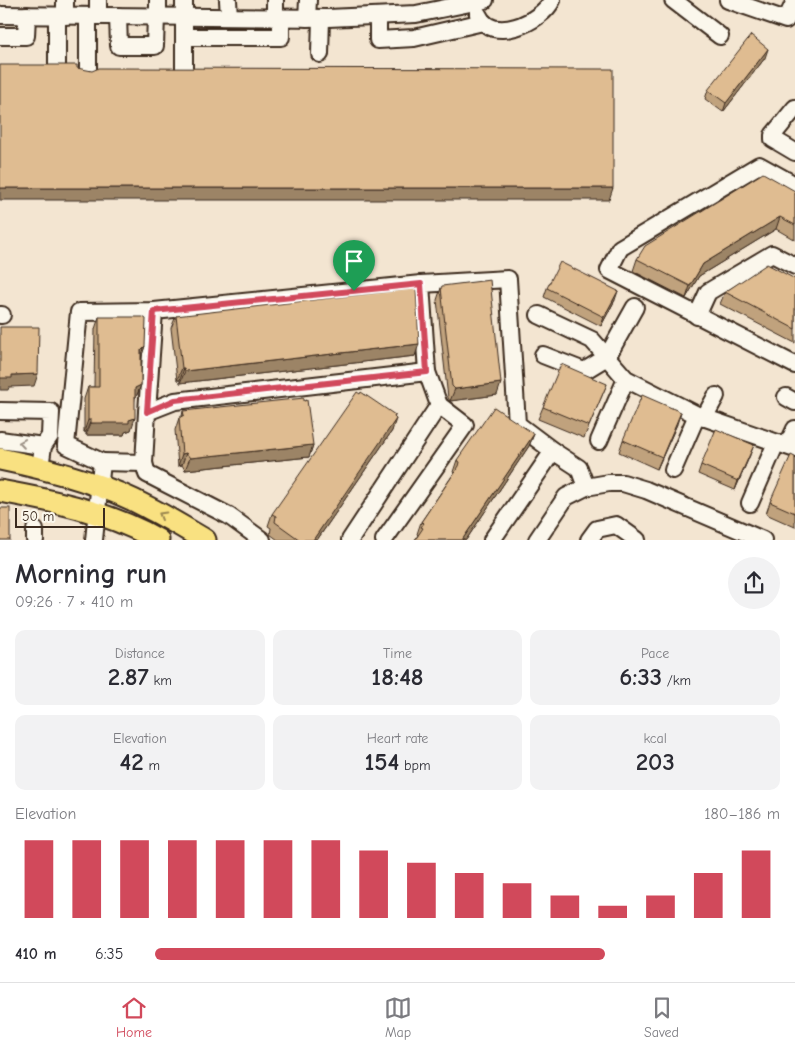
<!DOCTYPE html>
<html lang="en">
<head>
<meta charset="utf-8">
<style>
	:root { --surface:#fff; --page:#f2f2f3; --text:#2b2b33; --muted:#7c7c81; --line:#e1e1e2; --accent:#d1495b }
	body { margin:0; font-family:"Comic Neue",sans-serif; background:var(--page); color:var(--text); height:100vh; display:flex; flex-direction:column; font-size:19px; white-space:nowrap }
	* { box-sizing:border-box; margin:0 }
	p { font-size:16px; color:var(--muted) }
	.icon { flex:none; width:28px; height:28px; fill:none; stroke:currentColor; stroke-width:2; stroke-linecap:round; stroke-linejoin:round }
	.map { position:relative; height:540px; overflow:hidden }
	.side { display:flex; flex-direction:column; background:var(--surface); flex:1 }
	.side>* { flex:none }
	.scale { position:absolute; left:15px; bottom:12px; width:90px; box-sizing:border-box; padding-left:5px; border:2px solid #3b2a1e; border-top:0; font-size:14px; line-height:18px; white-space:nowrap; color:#3b2a1e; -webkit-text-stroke:4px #fbf7ec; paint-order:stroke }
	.pin { position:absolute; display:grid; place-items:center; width:42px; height:42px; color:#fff; margin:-51px -21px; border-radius:50% 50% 50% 0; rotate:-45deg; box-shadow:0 0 5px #0007 }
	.pin .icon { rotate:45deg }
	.round { display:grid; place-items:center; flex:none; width:52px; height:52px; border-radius:26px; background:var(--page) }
	.headline { display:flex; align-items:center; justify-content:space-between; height:85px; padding:0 15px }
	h1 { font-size:28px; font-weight:800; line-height:38px }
	.figures { display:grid; grid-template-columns:repeat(3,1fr); gap:8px; height:85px; padding:5px 15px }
	.figures div { display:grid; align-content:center; border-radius:10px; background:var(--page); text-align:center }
	.figures b { font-size:25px; font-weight:800 }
	.figures small { font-size:14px; font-weight:400 }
	.figures p { font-size:14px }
	.chart { height:140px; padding:10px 15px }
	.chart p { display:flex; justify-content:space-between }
	.chart svg { width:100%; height:90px; margin-top:5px; stroke:var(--accent); stroke-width:6 }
	ul { padding:0 15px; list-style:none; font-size:16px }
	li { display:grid; grid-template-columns:80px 60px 1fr; align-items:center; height:38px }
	li i { height:12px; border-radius:6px; background:var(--accent) }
	.tab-bar { display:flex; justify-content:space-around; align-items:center; height:70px; border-top:1px solid var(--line); background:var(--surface); font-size:14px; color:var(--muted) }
	.tab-bar a { display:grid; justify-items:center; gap:2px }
	.tab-bar .current { color:var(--accent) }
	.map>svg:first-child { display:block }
</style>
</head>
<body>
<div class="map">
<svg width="795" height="540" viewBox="0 0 795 540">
	<rect width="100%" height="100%" fill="#f3e5d1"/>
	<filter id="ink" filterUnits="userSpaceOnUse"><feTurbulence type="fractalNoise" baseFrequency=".02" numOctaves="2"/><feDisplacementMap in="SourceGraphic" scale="10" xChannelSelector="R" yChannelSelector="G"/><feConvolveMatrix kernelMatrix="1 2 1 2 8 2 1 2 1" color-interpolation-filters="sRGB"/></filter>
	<g filter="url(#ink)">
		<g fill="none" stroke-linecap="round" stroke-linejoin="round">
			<defs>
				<g id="minor">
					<path d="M158,0V16"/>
					<path d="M228,0L229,17"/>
					<path d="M275,0V18"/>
					<path d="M673,0L720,36"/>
					<path d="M728,0L786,20L795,1"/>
					<path d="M478,14C491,45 542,22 552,0"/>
					<path d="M0,15L328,18L416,14L485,0"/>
					<path d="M65,16V0"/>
					<path d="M98,16V0"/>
					<path d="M118,16L119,46H155L156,16"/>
					<path d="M378,16V40L414,38L483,22"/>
					<path d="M307,18L308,0"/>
					<path d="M0,36H26L27,15"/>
					<path d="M184,37H281V18"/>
					<path d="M320,54L321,18"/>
					<path d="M57,66V16"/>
					<path d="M184,70V0"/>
					<path d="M88,73V16"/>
					<path d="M795,108L773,135V139L795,152"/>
					<path d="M795,185L759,165L620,248L609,270L795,365"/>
					<path d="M0,315H2"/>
					<path d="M539,315L592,340L626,379L697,415L795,449"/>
					<path d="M697,316L708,292L772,254L795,266"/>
					<path d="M543,355L584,371L607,357L635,307"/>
					<path d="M427,372L421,284L508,279L517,424L553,451L492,540"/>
					<path d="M786,397L795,402"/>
					<path d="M0,411L51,412L50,436L43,446L40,468"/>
					<path d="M147,412L154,311"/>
					<path d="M704,418L716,396"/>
					<path d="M0,440L43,446"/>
					<path d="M599,441L626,379"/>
					<path d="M787,446L795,429"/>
					<path d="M553,451L579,468L586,487"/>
					<path d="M102,462L66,445L79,312L154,311L421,284"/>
					<path d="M144,463L147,474L229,516L262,540"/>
					<path d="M673,470L697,415"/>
					<path d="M750,503L776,443"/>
					<path d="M35,530V540"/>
					<path d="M94,540L102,462L144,463L147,412L175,401L427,372L439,405"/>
					<path d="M350,540L439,405L465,425L384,540"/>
					<path d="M537,540L566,497L586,487L609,483H623L646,490L763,540"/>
					<path d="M589,540L597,529L616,525L637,540"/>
				</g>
				<g id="major">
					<path d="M0,459C49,469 103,483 147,507C167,517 186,529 205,540"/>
					<path d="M0,491C55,501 109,512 158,540"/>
				</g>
			</defs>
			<use href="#minor" stroke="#3b2a1e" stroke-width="20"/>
			<use href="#major" stroke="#3b2a1e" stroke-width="25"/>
			<use href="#minor" stroke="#fbf7ec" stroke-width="16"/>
			<use href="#major" stroke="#f9e181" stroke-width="21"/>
		</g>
		<g fill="#c0a27d" stroke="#3b2a1e">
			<path d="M765,58L723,112L705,99L708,90Z"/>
			<path d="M795,191V240L776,229L699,276L686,298L633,271L637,259Z"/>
			<path d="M795,279V343L720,304L725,292Z"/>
			<path d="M441,288L497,395L450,401L448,398L437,300Z"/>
			<path d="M547,288L615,300L601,326L544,297Z"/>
			<path d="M176,316L415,356L180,383V380H177L171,328Z"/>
			<path d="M99,317L145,346L141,357V385L136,397L135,398L131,430L125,432L124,435H86V432H84V399L88,387H94L95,329Z"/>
			<path d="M607,384L584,438L538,419L543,407Z"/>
			<path d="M183,411L313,445L309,457L185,470L182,465L178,466L175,430L179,418L182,416Z"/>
			<path d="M395,415L392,431L317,540H278L270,534L271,528L268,526L272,514Z"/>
			<path d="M677,424L657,469L619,452L623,440Z"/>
			<path d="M534,434L529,446L466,540H415L418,535L417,534L421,522L454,473L453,472L457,460Z"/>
			<path d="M750,455L735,490L698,474L701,465Z"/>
			<path d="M795,457V527L766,514L770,502Z"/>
		</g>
		<g fill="#9c8466" stroke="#3b2a1e">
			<path d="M768,49L765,58L723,112L726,103Z"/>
			<path d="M0,188H613L609,200H0Z"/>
			<path d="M780,217L776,229L699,276L686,298L690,286L703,264Z"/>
			<path d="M618,291L615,300L601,326L604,317Z"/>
			<path d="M419,344L415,356L180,383L185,371Z"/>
			<path d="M145,346L141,358V350Z"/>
			<path d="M182,368H184L180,380H177Z"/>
			<path d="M38,374L34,386L9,387L8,390H0V378L12,375Z"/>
			<path d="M501,383L497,395L450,401L455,389Z"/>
			<path d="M141,385L136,397L131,400L135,388Z"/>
			<path d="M681,412L677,424L657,469L662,457Z"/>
			<path d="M395,415L391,426L396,419L392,431L317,540H313Z"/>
			<path d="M135,418L131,430L125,432L124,435H86L91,423L129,420Z"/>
			<path d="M88,420H91L86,432H84Z"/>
			<path d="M534,434L529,446L466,540H462Z"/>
			<path d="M313,445L309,457L185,470L190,458Z"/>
			<path d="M754,445L750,455L735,490L738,481Z"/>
			<path d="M186,453L182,465L178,466L182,454Z"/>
		</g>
		<g fill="#dfbc91" stroke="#3b2a1e">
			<path d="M751,35L768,49L726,103L708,90Z"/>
			<path d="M0,65H77V68L92,71L99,68L613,69V188H0Z"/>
			<path d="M763,173L795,191V225L780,217L703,264L690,286L637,259L645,246Z"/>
			<path d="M560,262L618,291L604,317L547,288Z"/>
			<path d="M767,264L795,279V329L725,292Z"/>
			<path d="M490,280L501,383L455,389L452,386L441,288L442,286Z"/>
			<path d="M416,288L419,344L185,371L184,368H182L176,316Z"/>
			<path d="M99,317H143L146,319L145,346L141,350V385L135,388V418L129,420V423H91V420H88V387H99Z"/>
			<path d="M0,327H39L38,374L12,375V378H0Z"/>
			<path d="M561,364L607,384L589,426L543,407Z"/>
			<path d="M357,392L360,394L361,392L395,415L394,417L396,419L313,540H300L275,522L276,516L272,514Z"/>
			<path d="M642,395L681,412L662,457L623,440Z"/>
			<path d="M304,398V401L307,400L313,445L190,458L186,453L182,454L179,418L184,415L183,411Z"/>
			<path d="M494,407L534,434L462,540H415L423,528L421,527L424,523L421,522L459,466L460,462L457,460Z"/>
			<path d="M716,429L754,445L738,481L701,465Z"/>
			<path d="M791,455L795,457V513L770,502Z"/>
			<rect x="0" y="508" width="10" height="32"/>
		</g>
		<defs><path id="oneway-chevron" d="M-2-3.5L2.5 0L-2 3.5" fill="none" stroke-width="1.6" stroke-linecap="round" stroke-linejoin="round" transform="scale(1.25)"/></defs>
		<use stroke="#9b9085" href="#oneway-chevron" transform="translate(22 443) rotate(-172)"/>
		<use stroke="#9a8650" href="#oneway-chevron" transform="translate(162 515) rotate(-150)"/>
	</g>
	<g fill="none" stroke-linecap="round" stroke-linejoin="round" filter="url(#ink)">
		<defs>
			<path id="route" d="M421,284L427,372L175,400L147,412L154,311Z"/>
		</defs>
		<use href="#route" stroke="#fff" stroke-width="10"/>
		<use href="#route" stroke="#d1495b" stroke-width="6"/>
	</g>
</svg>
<div class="scale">50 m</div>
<div class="pin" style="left:354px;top:291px;background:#1e9e55"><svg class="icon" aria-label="arrive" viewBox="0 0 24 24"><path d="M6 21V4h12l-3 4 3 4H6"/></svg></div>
</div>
<section class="side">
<div class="headline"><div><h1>Morning run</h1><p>09:26 · 7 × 410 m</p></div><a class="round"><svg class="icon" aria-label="share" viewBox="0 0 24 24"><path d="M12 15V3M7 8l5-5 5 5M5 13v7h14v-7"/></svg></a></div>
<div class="figures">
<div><p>Distance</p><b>2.87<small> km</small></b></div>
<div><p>Time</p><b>18:48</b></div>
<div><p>Pace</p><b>6:33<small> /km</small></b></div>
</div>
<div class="figures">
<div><p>Elevation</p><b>42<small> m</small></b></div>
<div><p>Heart rate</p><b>154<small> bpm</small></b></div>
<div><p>kcal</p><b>203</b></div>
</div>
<div class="chart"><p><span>Elevation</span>180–186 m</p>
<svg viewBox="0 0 160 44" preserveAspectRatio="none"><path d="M5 44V6M15 44V6M25 44V6M35 44V6M45 44V6M55 44V6M65 44V6M75 44V11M85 44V17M95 44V22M105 44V27M115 44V33M125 44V38M135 44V33M145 44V22M155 44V11"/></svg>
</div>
<ul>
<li><b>410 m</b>6:35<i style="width:72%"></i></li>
</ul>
</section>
<nav class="tab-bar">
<a class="current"><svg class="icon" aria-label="home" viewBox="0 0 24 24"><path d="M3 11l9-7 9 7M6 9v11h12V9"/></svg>Home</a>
<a><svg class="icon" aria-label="map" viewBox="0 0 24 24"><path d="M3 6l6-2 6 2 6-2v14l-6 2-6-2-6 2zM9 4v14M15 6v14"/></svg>Map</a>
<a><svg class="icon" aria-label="saved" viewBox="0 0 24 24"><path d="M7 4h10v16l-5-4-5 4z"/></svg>Saved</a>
</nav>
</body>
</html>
